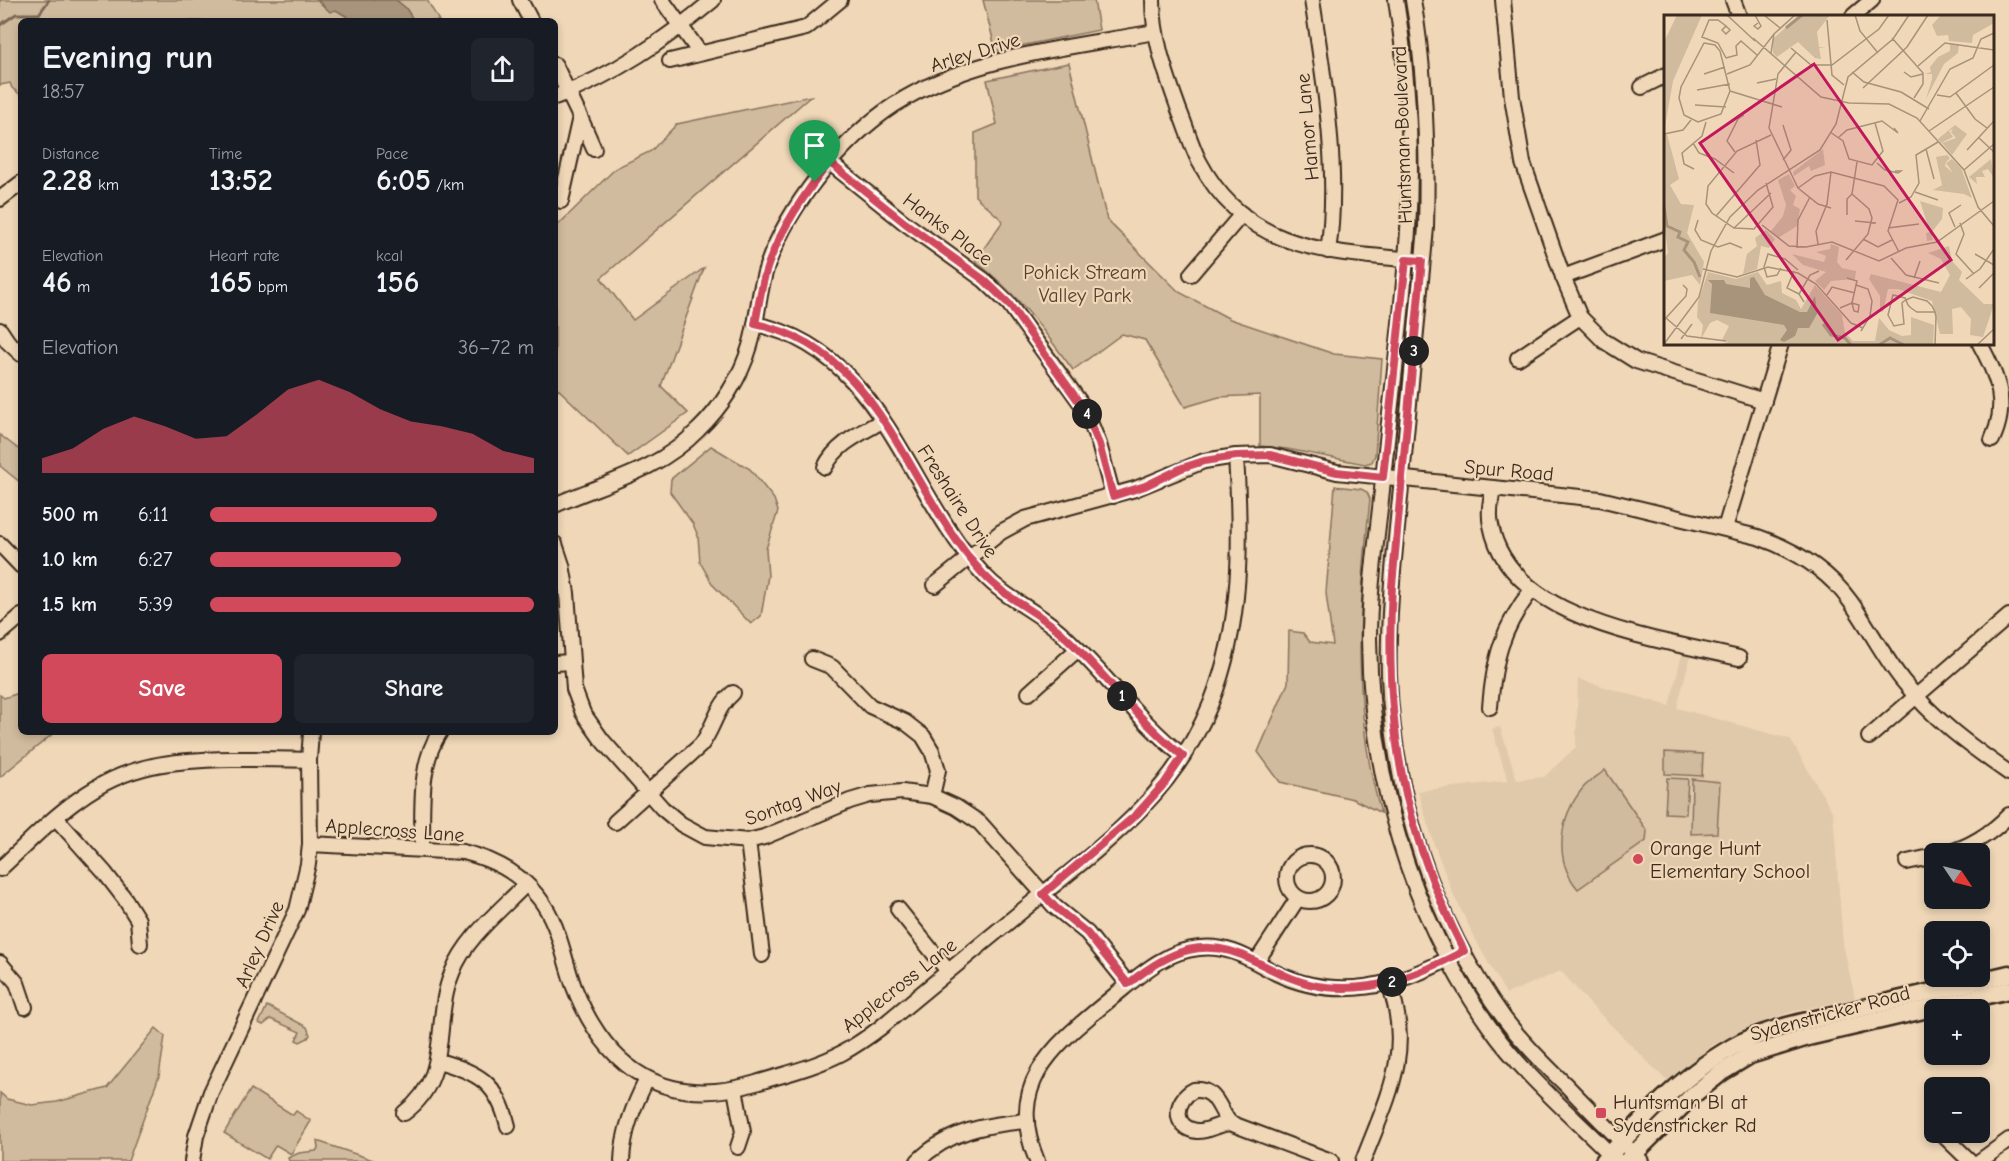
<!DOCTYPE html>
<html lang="en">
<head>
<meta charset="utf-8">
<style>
	:root { --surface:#171b24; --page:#20242c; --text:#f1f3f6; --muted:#9ea1a6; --accent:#d1495b }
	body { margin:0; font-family:"Comic Neue",sans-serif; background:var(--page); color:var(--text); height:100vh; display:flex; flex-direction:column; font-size:22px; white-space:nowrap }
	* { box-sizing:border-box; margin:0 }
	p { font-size:20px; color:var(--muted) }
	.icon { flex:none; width:33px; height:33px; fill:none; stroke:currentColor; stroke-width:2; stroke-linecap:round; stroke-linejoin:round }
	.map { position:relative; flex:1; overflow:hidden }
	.sheet { position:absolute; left:18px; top:18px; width:540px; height:717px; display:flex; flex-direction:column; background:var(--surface); border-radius:9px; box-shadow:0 3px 9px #0003 }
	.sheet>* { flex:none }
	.needle { width:39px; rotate:125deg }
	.controls { position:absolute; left:1924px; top:843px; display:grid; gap:12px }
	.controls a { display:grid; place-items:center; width:66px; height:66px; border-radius:9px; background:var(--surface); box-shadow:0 3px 9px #0003; font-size:30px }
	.pin { position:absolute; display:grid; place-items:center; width:51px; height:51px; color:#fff; margin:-62px -26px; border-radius:50% 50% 50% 0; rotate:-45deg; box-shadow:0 0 6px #0007 }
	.pin .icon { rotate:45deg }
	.km { position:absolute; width:30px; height:30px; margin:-15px; border-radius:50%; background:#222; color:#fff; font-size:16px; line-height:30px; text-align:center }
	.round { display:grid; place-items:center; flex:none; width:63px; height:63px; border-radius:9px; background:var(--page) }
	.headline { display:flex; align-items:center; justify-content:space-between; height:102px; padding:0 24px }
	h1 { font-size:33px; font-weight:700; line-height:45px }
	.figures { display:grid; grid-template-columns:repeat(3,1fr); gap:9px; height:102px; padding:6px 24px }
	.figures div { display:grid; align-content:center }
	.figures b { font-size:30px; font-weight:700 }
	.figures small { font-size:16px; font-weight:400 }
	.figures p { font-size:16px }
	.chart { height:168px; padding:12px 24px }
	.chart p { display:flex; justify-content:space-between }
	.chart svg { width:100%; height:108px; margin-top:6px; fill:var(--accent); opacity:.7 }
	.primary-button { display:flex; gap:12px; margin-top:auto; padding:12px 24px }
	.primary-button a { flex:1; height:69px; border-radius:9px; background:var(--accent); color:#fff; font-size:24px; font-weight:700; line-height:69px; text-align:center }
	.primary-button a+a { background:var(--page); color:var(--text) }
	ul { padding:0 24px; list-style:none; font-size:20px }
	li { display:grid; grid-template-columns:96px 72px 1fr; align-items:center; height:45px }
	li i { height:15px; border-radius:8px; background:var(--accent) }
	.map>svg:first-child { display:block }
</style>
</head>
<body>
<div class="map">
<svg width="2009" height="1161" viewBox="0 0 2009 1161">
	<rect width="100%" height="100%" fill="#efd7b7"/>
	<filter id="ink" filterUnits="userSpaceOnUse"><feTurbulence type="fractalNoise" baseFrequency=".0167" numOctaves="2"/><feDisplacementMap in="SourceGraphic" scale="12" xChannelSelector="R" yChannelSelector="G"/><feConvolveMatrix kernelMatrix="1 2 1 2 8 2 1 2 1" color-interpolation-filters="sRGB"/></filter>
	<g filter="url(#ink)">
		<path fill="#e0c8aa" d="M1682,655L1690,657L1677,708L1790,739L1833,813L1843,944L1855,998L1791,1012L1746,1028L1711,1046L1668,1082L1590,1004L1561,971L1506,994L1479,946L1454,896L1434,844L1418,791L1508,781L1492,729L1500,727L1517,780L1544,777L1576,747L1578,679L1669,706Z"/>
		<g fill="#d1bb9e" stroke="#86725e" stroke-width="1.5">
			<path d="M0,0H427L439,21H21V95L12,88L10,83L0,85Z"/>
			<path d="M983,0H1094L1099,30L996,51Z"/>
			<path d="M1069,63L1107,220L1179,292L1230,319L1334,354L1382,359L1375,455L1372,462L1365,464L1287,449L1260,446V395L1219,397L1185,407L1145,340L1122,334L1073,370C1041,327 1019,295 975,261L1003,221L975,196V133L997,124L987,80Z"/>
			<path d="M811,96L601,278L633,320L704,268L661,386L688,413L628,456L555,386V228L616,168L651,151L677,124Z"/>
			<path d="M0,435L21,451V483L0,466Z"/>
			<path d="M711,446L750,469L774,499L778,511L766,549L768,576L761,616L751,624L713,585L700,562L698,536L693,524L670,492L671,479Z"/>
			<path d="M1335,486L1361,489L1367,492L1370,499C1359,605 1351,710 1381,813L1353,799L1280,782L1258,752L1288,683L1289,631L1303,633L1310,642L1333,645L1326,593Z"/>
			<path d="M21,690V732H55L0,777V695L4,698L16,694Z"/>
			<path d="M1665,752L1703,754L1702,776L1665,774Z"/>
			<path d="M1605,770L1647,831L1646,841L1578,889C1553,860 1559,817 1583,788C1589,781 1598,776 1605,770Z"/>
			<path d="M1667,778L1688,779L1686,814L1665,813Z"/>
			<path d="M1692,779L1720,782L1717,833L1691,834Z"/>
			<path d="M267,1006L307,1027L310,1035L308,1038L300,1042L296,1040L300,1032L271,1019L263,1025L259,1023Z"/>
			<path d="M156,1028L165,1036L159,1076L128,1161H0V1093L7,1099L32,1105L57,1102L107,1088Z"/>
			<path d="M251,1089L293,1115L296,1111L311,1121L291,1154L276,1145L267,1159L224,1133Z"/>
			<path d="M317,1141L376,1161H289L288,1158L299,1153L316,1151L318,1148Z"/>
		</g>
		<path fill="#a8937b" stroke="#7c6956" stroke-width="1.5" d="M317,0H396L406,8L414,21H354L336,10L330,12Z"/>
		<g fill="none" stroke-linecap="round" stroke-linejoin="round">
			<path stroke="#7c6956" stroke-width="3" d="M0,25L16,14H39L49,0"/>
			<defs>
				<g id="minor">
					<path d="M520,0L531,21"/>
					<path d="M662,0L700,53"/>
					<path d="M1153,0C1153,39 1166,73 1179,110C1186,127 1191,145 1199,161C1246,251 1326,252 1414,260"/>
					<path d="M1312,0C1324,78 1340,173 1328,251"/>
					<path d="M1396,0C1408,75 1413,153 1408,230C1403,316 1390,403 1382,490C1377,539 1369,589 1369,639C1370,775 1410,914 1489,1026C1524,1076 1574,1117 1617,1161"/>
					<path d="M1413,0C1426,75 1428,152 1426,228C1418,307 1411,387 1403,466C1397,535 1387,605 1389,675C1393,795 1433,920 1504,1018C1522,1042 1544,1064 1566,1085C1591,1111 1616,1136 1641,1161"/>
					<path d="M1503,0L1512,97L1523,163L1563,277L1580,317L1604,341L1636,361L1764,401"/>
					<path d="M1733,0L1739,16"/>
					<path d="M1853,16L1872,0"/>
					<path d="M670,61L806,28L840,0"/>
					<path d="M555,65L580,117L561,201"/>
					<path d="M1642,87L1666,75"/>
					<path d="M555,97C615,75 665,40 713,0"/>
					<path d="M580,117L594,149"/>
					<path d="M829,162L905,223L984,280L1009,304L1085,409L1099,444L1113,496"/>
					<path d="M0,199L21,183"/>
					<path d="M1191,274L1242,214"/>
					<path d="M1563,277L1666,239"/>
					<path d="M755,324C881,349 906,491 983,574C1005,598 1035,610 1059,631C1103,670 1137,720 1183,756"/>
					<path d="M0,330L8,342L21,354"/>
					<path d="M1980,344C1998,377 2009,404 1992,440"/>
					<path d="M1518,358L1580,317"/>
					<path d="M825,467C836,444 861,433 882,421"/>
					<path d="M1493,488C1491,500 1488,513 1491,525C1509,622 1660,639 1739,658"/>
					<path d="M555,505C606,482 657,472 698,430C721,408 741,377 750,346C758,320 758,292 767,266C788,206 841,140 894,105C970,56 1068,48 1155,32"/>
					<path d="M1725,528L1781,344"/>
					<path d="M0,544L21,566"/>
					<path d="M555,544L562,565L567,593L574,689L583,713L602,740L662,808L681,824L705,837L748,841L764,837L850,801L870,795L902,792L932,796L956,807L980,823L1055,907L1087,933L1128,984"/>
					<path d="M935,585L1001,532L1025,519L1135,489L1204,461L1236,456L1270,455L1337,472L1600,499L1758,537C1795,550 1827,569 1850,601C1869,627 1883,656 1903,681C1933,719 1970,746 2009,773"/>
					<path d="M0,634L21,616"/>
					<path d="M812,659L832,667L870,706L905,722L923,736L932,751L938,770L932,796"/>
					<path d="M555,663L571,662"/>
					<path d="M1029,693L1078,649"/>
					<path d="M1490,707C1494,660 1502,627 1532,590"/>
					<path d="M1869,737L2009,616"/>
					<path d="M56,818L105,873L125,899L138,920L140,944"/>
					<path d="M615,822L701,745C714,728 716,707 733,693"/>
					<path d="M748,841L762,955"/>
					<path d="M310,844L463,852C493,859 520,873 539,898C559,923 563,957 574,987C607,1071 667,1110 756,1083C785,1074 815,1067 842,1053C855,1046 868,1037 880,1028C929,987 978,947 1028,906C1102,846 1174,795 1211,703C1243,623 1241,540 1236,456"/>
					<path d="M422,848C423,811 418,764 440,732"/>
					<path d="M1944,854C1970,847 1991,834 2009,815"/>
					<circle cx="1310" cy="878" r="23"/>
					<path d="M1907,862L1935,856"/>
					<path d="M0,869C26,845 50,819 79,799C127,764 173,760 231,759C257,759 283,759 309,760"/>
					<path d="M898,909L948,971"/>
					<path d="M1257,961L1298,898"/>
					<path d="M0,963L17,983L25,1007"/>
					<path d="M438,1061C478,1072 498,1083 508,1126"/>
					<path d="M735,1089L743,1132L738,1147"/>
					<path d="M1194,1090C1217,1088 1218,1109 1230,1123C1218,1124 1207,1132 1197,1131C1172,1128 1174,1100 1194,1090Z"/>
					<path d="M404,1113C453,1077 432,1022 452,973C465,938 501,910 526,884"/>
					<path d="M1230,1123L1331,1161"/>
					<path d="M1940,1132L1970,1161"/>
					<path d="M192,1161L196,1136L211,1092L297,910L308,864L310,844L309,760L311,732"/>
					<path d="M622,1161C623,1131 634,1105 647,1079"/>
					<path d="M918,1161C948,1131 987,1124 1027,1121"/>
					<path d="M1037,1161C1003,1080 1059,1042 1114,996C1140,975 1165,951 1199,948C1229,944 1251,960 1276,973C1337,1002 1398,986 1454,956"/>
					<path d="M1363,1161C1387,1098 1414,1052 1389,984"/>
					<path d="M1980,1161L2009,1140"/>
				</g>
				<g id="major">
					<path d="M1604,1161C1645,1116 1687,1070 1742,1042C1761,1033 1782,1027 1803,1022L2009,974"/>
					<path d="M1627,1161L1693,1095L1722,1072L1750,1055L1808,1037L2009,990"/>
				</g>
			</defs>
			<use href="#minor" stroke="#3b2a1e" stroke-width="18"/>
			<use href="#major" stroke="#3b2a1e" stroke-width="21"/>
			<use href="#minor" stroke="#efd7b7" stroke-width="14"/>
			<use href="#major" stroke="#efd7b7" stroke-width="16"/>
		</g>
	</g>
	<g fill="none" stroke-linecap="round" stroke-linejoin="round" filter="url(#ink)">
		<defs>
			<path id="route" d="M829,162L905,223L984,280L1009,304L1084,409L1099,444L1113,496L1145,486L1182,468L1204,461L1236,456L1270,455L1337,472L1383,477L1406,260L1422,261L1392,586C1384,722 1402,829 1464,951C1420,974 1376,993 1325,987C1300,984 1279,973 1257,962C1206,934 1170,950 1128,984L1087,933L1055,907L1043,894L1137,814L1164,784L1183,756C1137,720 1103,670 1059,631C1035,610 1005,598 983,574C906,490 882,349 755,324C759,305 761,284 768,265C781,228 805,194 829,162Z"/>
		</defs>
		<use href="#route" stroke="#fff" stroke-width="12"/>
		<use href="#route" stroke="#d1495b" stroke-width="8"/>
	</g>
	<g fill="#d1495b" stroke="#efd7b7" stroke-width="2">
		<circle cx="1638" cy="859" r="6"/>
		<rect x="1595" y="1107" width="12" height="12" rx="3"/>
	</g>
	<g text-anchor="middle" stroke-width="4.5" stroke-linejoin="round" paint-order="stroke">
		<g font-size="20" fill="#3b2a1e" stroke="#efd7b7">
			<text transform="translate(975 52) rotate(-17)" y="7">Arley Drive</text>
			<text transform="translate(1307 127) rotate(-95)" y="7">Hamor Lane</text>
			<text transform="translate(1402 135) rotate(-92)" y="7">Huntsman Boulevard</text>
			<text transform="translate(948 229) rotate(37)" y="7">Hanks Place</text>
			<text transform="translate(1509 470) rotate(5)" y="7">Spur Road</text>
			<text transform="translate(958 501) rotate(57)" y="7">Freshaire Drive</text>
			<text transform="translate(793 802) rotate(-20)" y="7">Sontag Way</text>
			<text transform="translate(395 830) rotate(4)" y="7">Applecross Lane</text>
			<text transform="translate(259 944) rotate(-66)" y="7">Arley Drive</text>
			<text transform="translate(899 985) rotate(-38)" y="7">Applecross Lane</text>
			<text transform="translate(1830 1013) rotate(-15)" y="7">Sydenstricker Road</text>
		</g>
		<g font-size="20" fill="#524031" stroke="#efd7b7">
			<text x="1085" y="279">Pohick Stream<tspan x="1085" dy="23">Valley Park</tspan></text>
		</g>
		<g font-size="20" fill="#3b2a1e" stroke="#efd7b7" text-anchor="start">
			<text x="1650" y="855">Orange Hunt<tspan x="1650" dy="23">Elementary School</tspan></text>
			<text x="1613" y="1109">Huntsman Bl at<tspan x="1613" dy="23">Sydenstricker Rd</tspan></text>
		</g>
	</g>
	<g transform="translate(1664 15)">
		<rect width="330" height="330" fill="#efd7b7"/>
		<path d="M13,0H38L9,66L0,117V27ZM135,0H166L153,17L155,32H162L155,33L157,44L151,43L134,27L113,42L109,38V24ZM277,0H330V8L309,20L308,28L285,26L284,20L273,21L268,10ZM286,29H295L294,38L280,49L262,84L268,64V59H261L267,57L266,52L274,42L286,36ZM291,110L303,119L288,140L278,128L292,123L287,117L289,114L285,116L289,122L277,128L274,124ZM3,119L15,164L6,170L17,189L30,190L23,218L40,247L36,270L28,260L0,266V243L4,238L0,207V120ZM159,134L161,150L147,156L145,151L130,161L129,157ZM283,140L286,143L282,147L281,151L289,158L282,148L288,144L297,153L308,183L300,179L269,175L278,170L272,142ZM327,144L330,163L324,154L318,156L321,162H312L313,169L305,162ZM125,159L131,171L126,175L132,181L129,190L136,194L133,211L114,223L107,216L119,201L122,190L114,165ZM256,186L279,193L278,204L267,218L269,225L263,226L262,218L266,217ZM102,215L111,224L105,233L97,231L93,254L79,259L83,239L93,231L91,223ZM167,229L175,232L173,247L178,253L192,256L191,264L167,266L160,275L151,266L162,257L139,250L128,239L160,247L162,241L152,237L166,234ZM285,231L288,246L298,257L295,265L320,289H330L319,322L306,320L307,304L297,292L288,294L289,319H276L268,286L234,274H224L219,297L216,296V281L205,264L207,259L277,277L286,260L277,244L264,238ZM44,257L72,264L94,257L103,270L117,266L118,278L132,285L137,294L151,270L178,300L181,318L189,326H211L215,303L225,315L238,321L247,320V302L270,310L269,330H56L64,327L58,325L65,311L53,305L46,308L37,324L39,310L33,302L34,287Z" fill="#d1bb9e"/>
		<path d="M90,262L101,280L136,297H143L151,281L153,299L145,313H134L131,321L120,327L116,325L123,315L120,310L46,298L48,269L44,265H60L62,269L86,273V263Z" fill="#a8937b"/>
		<path fill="none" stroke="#a8937b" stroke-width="3" d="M122,13L138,0M0,192L3,211L16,217L14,222L24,227L20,235L30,247L36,262M159,309L167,320L181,323L187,330M215,330L226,323L240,330"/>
		<path fill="none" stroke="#a7927a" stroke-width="1.5" d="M63,0L91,26M91,0L97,11L94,14L90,11L94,8M100,0L116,13M191,0L196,16L214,38M163,5L168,60L180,70M62,11L66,15L62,19L58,15L62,11L54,5H45L38,22L54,28L62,43M89,23L157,82L185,88L225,89L253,103L300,155L314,192L330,211M228,23L259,58V69L250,83M40,28L51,30L56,36L66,76L57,99L34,107L20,100L15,83L17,72ZM127,33L147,50H168L215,14L225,0M132,37L114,59L105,113L134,173L154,189L167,193M107,38L110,19M62,43L73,40L72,31L77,26L93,40M254,51L281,28L330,35M188,57L200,67L237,77L265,94M240,57L247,62L259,59M40,59L61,52M63,59L86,50L110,19L131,0M93,68L112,64M199,73L243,32L264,0M33,75L66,69M66,76L118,92M292,78L311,104L323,113M273,80L286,82L330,50M31,90L62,92M256,106L286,54L309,43L317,24L330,18M119,110L127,135L119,145M265,116L330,72M166,117L179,126L185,144L208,150L219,136L211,108M0,119L19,115L27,105M175,122L183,115L218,106L234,118L230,113M315,123L330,137M29,128L35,138L51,144L70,158M262,134L270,164M303,135L330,106M71,137L63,126L74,104L80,100M213,148L221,155L234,158L237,156H231M30,154L20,149L18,138L38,121L42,107M300,155L330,129M102,168L109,192L90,214L70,213L48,198L42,189L44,171L73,136L107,120M134,173L151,161L167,157L220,171L234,185L224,216L235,237M251,177L274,185M235,188L247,182L255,168L252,140L274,127M183,200V184L188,179M52,201L96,150L92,125M34,205L31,215L37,225L54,232L66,228L78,233M191,206L212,208M296,208L300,219L292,239L310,259M98,210L125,231L142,232L168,227L215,246L242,233L273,227L330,186M291,212L285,198L297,190M70,213L107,178M224,213L255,209M199,224L214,232L228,225M154,229L152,216L163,189L167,157M133,233L134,205L146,182M311,239L330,250M227,243L242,260L275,268M182,245L204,219L208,203L205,194L188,179L193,147M117,253L113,260L103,262L100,252L104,239L121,244L134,255M39,254L73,262L104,252L134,258L152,269L187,308L199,313M130,256L123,273L135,279M250,263L256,246M302,264L316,254L330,234M192,270L204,274L208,286L206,301L197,316M315,273L330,258M163,280L168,272L191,278M140,287L135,279L146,260L155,256M188,288L195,290L194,297L190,296ZM176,293L188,288L192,270L193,266L183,263M2,303L23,321L62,326M0,305L22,281L23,274L19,270M17,324L28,309M0,329L35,282L47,236L66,202L94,175L156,135L172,109L184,62L229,24L245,0M271,330L272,302L271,297L268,291L263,286L249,282L244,284L240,286L238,288L240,309L230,311L224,300L229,280L241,283L242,285L244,290L247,293L253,297H271M313,330L330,314"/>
		<path fill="#c2185b" fill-opacity="0.15" stroke="#c2185b" stroke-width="3" d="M150,49L287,245L174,325L36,128Z"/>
		<rect width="330" height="330" fill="none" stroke="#3b2a1e" stroke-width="3"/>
	</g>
</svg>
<div class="controls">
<a><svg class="needle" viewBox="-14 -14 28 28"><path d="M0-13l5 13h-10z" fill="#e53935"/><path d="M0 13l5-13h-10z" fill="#9ea1a6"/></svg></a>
<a><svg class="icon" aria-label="locate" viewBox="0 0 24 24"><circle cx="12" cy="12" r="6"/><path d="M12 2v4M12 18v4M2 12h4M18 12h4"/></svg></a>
<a>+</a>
<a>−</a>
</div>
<div class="pin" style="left:815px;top:182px;background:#1e9e55"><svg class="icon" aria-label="arrive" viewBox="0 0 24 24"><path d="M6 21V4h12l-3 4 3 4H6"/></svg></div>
<b class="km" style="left:1122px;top:696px">1</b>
<b class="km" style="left:1392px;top:982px">2</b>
<b class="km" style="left:1414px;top:351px">3</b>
<b class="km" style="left:1087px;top:414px">4</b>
<section class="sheet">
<div class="headline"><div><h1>Evening run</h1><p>18:57</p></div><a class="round"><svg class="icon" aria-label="share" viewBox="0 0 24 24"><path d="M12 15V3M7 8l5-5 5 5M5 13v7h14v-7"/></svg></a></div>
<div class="figures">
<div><p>Distance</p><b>2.28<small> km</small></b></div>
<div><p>Time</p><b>13:52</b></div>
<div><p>Pace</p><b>6:05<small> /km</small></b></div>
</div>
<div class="figures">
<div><p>Elevation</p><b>46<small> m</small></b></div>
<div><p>Heart rate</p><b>165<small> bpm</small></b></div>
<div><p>kcal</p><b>156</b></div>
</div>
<div class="chart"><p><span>Elevation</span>36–72 m</p>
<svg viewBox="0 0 160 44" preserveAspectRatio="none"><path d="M0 44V38L10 34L20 26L30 21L40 25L50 30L60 29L70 20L80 10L90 6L100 11L110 18L120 23L130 25L140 28L150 35L160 38V44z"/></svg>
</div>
<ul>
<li><b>500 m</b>6:11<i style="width:70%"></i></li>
<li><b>1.0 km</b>6:27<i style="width:59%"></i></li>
<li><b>1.5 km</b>5:39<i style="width:100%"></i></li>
</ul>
<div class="primary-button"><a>Save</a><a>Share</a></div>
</section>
</div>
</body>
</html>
